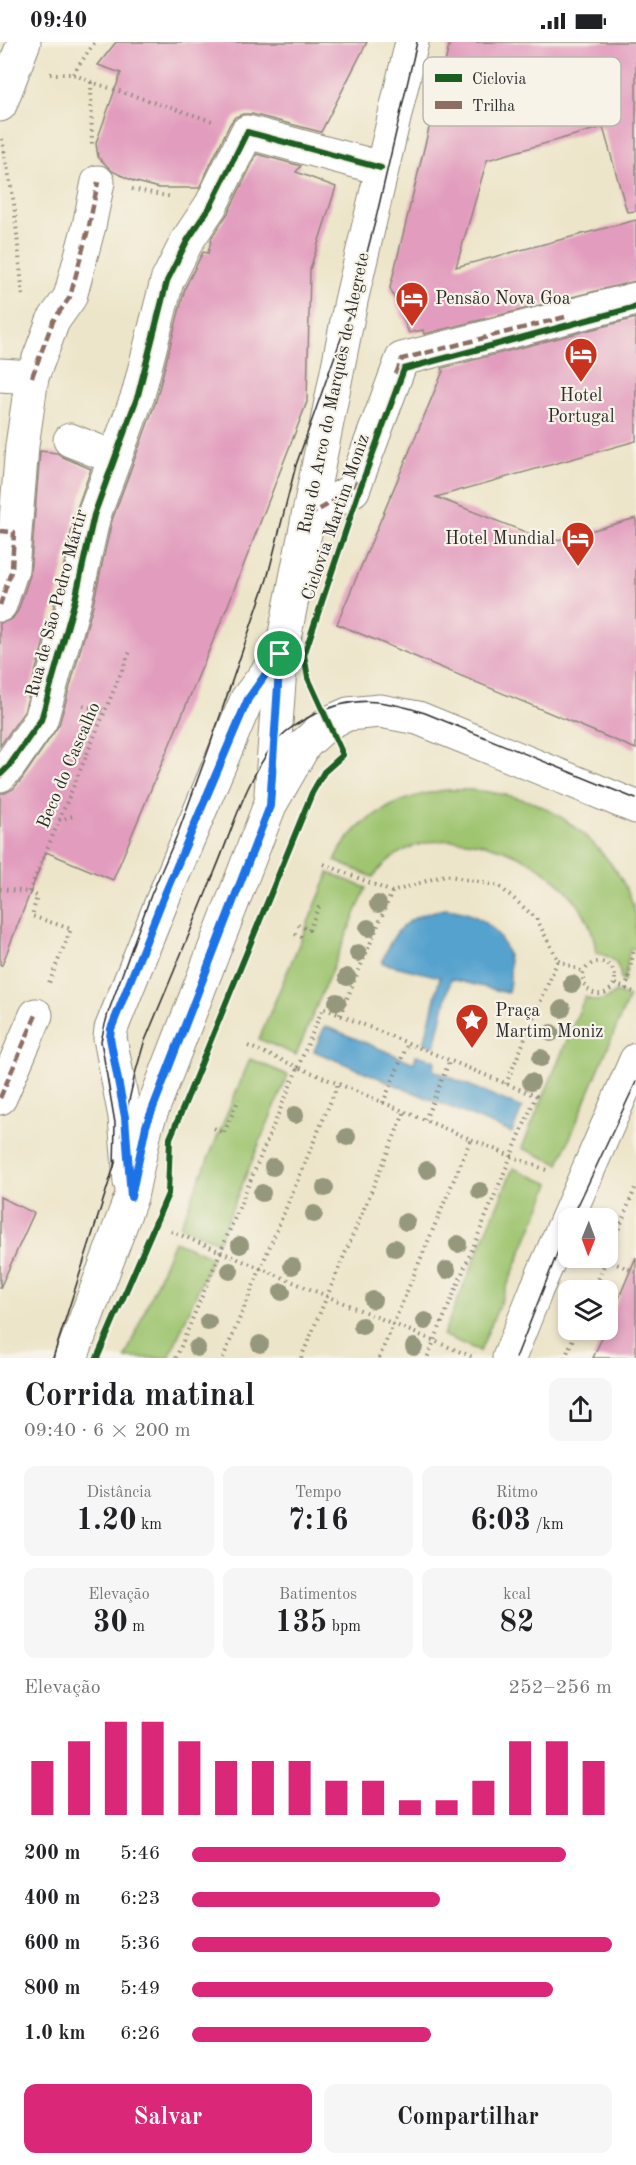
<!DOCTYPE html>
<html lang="pt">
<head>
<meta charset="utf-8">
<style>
	:root { --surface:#fff; --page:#f6f6f6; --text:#202124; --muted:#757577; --accent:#db2777 }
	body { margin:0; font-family:"Old Standard TT",serif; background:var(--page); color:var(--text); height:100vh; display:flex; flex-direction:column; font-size:22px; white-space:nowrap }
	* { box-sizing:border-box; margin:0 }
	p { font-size:20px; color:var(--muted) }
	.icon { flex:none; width:33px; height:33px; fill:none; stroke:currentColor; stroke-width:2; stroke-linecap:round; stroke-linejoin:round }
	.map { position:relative; height:1316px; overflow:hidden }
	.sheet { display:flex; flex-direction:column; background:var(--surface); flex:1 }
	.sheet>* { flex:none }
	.needle { width:39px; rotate:181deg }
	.fabs { position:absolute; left:558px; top:1166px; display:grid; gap:12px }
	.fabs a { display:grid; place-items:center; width:60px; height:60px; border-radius:12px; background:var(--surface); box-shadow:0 3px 9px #0003; font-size:30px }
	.pin { position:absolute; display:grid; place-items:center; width:51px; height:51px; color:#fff; margin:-26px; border:3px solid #fff; border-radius:50%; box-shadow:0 2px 6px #0007 }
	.round { display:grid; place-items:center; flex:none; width:63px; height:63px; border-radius:12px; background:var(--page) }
	.summary { display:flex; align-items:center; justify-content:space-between; height:102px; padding:0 24px }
	h1 { font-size:33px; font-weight:600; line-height:45px }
	.figures { display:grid; grid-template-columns:repeat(3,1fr); gap:9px; height:102px; padding:6px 24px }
	.figures div { display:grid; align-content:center; border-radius:12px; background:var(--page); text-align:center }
	.figures b { font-size:30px; font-weight:600 }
	.figures small { font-size:16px; font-weight:400 }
	.figures p { font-size:16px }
	.chart { height:168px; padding:12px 24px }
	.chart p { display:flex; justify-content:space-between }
	.chart svg { width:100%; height:108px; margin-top:6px; stroke:var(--accent); stroke-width:6 }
	.primary-button { display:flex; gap:12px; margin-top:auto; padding:12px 24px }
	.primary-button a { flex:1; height:69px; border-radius:12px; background:var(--accent); color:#fff; font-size:24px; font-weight:600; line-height:69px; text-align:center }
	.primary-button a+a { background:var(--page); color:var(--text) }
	ul { padding:0 24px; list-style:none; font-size:20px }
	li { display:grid; grid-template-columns:96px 72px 1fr; align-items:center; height:45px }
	li i { height:15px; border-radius:8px; background:var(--accent) }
	.status { display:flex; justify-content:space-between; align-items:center; height:42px; padding:0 30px; background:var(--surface); direction:ltr }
	.status svg { height:16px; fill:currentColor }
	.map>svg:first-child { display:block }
</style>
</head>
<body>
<div class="status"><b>09:40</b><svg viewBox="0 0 49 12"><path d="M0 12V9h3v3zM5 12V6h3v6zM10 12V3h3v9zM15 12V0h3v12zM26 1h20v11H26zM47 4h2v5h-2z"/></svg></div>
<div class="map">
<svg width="636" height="1316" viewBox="0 0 636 1316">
	<rect width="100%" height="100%" fill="#f7f3e8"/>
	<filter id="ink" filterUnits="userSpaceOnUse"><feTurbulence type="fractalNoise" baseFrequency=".0167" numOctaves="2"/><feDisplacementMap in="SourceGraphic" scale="12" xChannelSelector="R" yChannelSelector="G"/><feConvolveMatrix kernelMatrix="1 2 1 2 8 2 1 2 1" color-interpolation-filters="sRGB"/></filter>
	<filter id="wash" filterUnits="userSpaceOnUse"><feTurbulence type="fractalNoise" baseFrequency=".008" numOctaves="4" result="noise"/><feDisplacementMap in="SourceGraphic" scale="24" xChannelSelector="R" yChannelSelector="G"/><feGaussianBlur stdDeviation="1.35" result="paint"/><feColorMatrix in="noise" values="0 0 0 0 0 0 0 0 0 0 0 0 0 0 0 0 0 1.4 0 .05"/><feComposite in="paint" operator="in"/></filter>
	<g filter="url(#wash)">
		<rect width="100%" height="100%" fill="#ede5c9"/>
		<g fill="#9fc56f" stroke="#65784d" stroke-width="1.5">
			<path d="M471,748C492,750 514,753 534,761C578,779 627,827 636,875C636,885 636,897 636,907L630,906L624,940L621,938C620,922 613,914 596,911C589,817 430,755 373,835L335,819C351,779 398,755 439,749C449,747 460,748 471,748Z"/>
			<path d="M329,831L366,846L296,1013L259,997Z"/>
			<path d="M616,950L629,955L559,1122L522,1106L585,955C596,962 607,958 616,950Z"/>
			<path d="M250,1017L288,1033L218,1200L180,1184Z"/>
			<path d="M513,1126L550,1142L480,1309L443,1293Z"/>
			<path d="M174,1199L212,1215L169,1316H125Z"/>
		</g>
		<g fill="#55a2ce" stroke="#40667c" stroke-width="1.5">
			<path d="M445,867C492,871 518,904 508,951L451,937L435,1004L424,1002L440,935L382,921C393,886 409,873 445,867Z"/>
			<path d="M325,984L414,1021L416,1013L435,1018L433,1028L522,1066L512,1091L314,1009Z"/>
		</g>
		<g id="blocks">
			<g fill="#e29cbd">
				<path d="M116,0H367L321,90L252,72H243L235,75L230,82L199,146H159L133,139L112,129L98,115L96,101L121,31L98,23Z"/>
				<path d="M450,0H636V169L627,170L603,85L487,118L456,225L636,178V239L424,292L423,288L409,291L390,246Z"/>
				<path d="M257,112L301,124L296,130L336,145L310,227L307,360L228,563L113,838L46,810L2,923H0V751H5L13,747L22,737L59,683L93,563L112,478L156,359L185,246L203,210L208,211L212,195L228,171Z"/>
				<path d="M636,276V399L436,455L551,500L636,476V707L337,582L443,329L442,326Z"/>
				<path d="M40,409L57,411L63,415L91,427L76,469L57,553L24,670L0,704V581L12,577L18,569L30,533Z"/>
				<path d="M0,1155L34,1171L0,1246Z"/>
				<path d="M636,1215V1316H593L606,1287H608V1282Z"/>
			</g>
		</g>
	</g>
	<g filter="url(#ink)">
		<use href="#blocks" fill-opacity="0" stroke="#8c887a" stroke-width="1.5"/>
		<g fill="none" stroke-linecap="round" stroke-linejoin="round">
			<defs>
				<g id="minor">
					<path d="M0,63L24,0"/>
					<path d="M0,333L32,335"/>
					<path d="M70,398L115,416"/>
					<path d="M308,474L353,448L402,317L636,257"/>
					<path d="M0,563L12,527L22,404L32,335L53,279L70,255L89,184L98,140"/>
					<path d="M0,733L9,724L41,678L75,558L94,473L138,353L167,239L187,199L211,163L247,90L381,126"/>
					<path d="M0,1056L36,973"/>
					<path d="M130,1140L125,1075L110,996L111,987L162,859L247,657L281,612"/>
				</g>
				<g id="major">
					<path d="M271,752L281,612L351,259L412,0"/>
					<path d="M71,1316L131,1155L146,1084L270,763L305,702L328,681L348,672L380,669L418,676L636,765"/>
					<path d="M509,1316L537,1246L636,1018"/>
				</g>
			</defs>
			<use href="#minor" stroke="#8c887a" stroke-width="35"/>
			<use href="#major" stroke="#8c887a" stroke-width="35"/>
			<g stroke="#8c887a" stroke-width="4" stroke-dasharray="1.5 4.5" stroke-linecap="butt">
				<path d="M50,32H73L91,40L212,79"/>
				<path d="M73,32L95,0"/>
				<path d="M91,40L92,105"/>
				<path d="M2,97L14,161L23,256"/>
				<path d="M132,147L172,155"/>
				<path d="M83,664L106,669"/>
				<path d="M59,778L73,774"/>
				<path d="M324,822L392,850"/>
				<path d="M0,847L29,850L37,854L32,874L71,887L49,941"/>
				<path d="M29,850L131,607"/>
				<path d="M298,883L309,888L320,862"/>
				<path d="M295,892L306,897"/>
				<path d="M558,918L583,930"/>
				<circle cx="599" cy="936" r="16"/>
				<path d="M615,942L636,951"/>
				<path d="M626,947L634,907"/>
				<path d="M340,973L392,850L445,833L499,844L536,876L558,918L506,1042"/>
				<path d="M248,1004L298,1025L323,966L340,973L536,1054L511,1114L549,1129"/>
				<path d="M383,1061L408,1001"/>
				<path d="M425,1078L450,1018"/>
				<path d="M214,1086L224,1091L239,1057"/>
				<path d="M171,1189L475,1316"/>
				<path d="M606,1218L636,1230"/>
				<path d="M594,1248L636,1144"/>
				<path d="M176,1316L298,1025L511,1114L427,1316"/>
				<path d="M223,1316L338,1042"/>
				<path d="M301,1316L405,1069"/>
				<path d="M379,1316L471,1097"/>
				<path d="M565,1316L577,1287"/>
			</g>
			<use href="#minor" stroke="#fff" stroke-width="33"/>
			<use href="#major" stroke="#fff" stroke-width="33"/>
			<g stroke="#2b2b2b" stroke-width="1.5">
				<path d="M121,1094L135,1032L144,1001C168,944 192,886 215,829C233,786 246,737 275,701C284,689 298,681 311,674C353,653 383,657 425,671L636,757"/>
				<path d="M114,1125L115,1081L101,999L108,971L151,853L178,791L208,709L267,537L296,423L354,260L376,176L417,0"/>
				<path d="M572,1176L636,1040"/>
				<path d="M53,1316L116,1118"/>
				<path d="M516,1316L568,1184"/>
			</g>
			<g stroke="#8d6e63" stroke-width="4.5" stroke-dasharray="9 4.5" stroke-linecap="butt">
				<path d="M396,332L402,317L569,274"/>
				<path d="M32,335L53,279L70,255L89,184L98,140"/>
				<path d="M308,474L353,448L357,439"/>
				<path d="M0,489L14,490L12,527L0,563"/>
				<path d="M0,1056L36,973"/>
			</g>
			<defs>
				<g id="cycleway">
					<path d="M0,733L9,724L41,678L75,558L94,473L138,353L167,239L187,199L211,163L247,90L381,126"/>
					<path d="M97,1316L168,1152L170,1096L183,1066L312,751L324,730L343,713L308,636L304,613L359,449L404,327L636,265"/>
				</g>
			</defs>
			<use href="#cycleway" stroke="#f7f3e8" stroke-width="10"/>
			<use href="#cycleway" stroke="#1b5e20" stroke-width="6"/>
		</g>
		<g fill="#96987d">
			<circle cx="378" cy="862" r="9"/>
			<circle cx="368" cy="886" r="9"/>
			<circle cx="358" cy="911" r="9"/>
			<circle cx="347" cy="935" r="9"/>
			<circle cx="572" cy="942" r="9"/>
			<circle cx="337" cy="960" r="9"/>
			<circle cx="562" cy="967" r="9"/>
			<circle cx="551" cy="991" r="9"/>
			<circle cx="541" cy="1016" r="9"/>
			<circle cx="531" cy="1040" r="9"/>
			<circle cx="295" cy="1073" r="9"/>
			<circle cx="347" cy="1095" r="9"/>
			<circle cx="273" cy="1125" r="9"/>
			<circle cx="427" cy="1128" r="9"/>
			<circle cx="325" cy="1146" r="9"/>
			<circle cx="480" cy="1149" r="9"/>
			<circle cx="262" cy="1151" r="9"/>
			<circle cx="314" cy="1172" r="9"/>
			<circle cx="406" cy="1180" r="9"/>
			<circle cx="458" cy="1202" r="9"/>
			<circle cx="240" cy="1203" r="9"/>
			<circle cx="395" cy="1206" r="9"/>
			<circle cx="292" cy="1224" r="9"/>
			<circle cx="447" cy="1228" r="9"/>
			<circle cx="230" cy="1229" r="9"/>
			<circle cx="282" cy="1250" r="9"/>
			<circle cx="373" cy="1258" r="9"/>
			<circle cx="425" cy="1279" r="9"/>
			<circle cx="208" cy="1280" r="9"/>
			<circle cx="362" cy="1284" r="9"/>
			<circle cx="260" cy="1302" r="9"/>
			<circle cx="414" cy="1305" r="9"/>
			<circle cx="197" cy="1306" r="9"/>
		</g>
	</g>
	<g fill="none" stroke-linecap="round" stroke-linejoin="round" filter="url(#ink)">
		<defs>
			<path id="route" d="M280,612L270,764L146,1084L131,1155L125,1075L110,996L111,987L162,859L248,657Z"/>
		</defs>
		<use href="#route" stroke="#fff" stroke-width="12"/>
		<use href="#route" stroke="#1a73e8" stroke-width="8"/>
	</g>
	<defs>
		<symbol id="hotel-pin" viewBox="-11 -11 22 30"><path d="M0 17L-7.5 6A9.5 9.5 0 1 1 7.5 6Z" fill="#c8321e" stroke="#f7f3e8"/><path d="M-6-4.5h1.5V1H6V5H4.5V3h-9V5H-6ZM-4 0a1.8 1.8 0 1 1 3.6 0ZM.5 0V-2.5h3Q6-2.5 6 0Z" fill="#fff"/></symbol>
		<symbol id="sight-pin" viewBox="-11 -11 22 30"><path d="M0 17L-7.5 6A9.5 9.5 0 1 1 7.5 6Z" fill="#c8321e" stroke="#f7f3e8"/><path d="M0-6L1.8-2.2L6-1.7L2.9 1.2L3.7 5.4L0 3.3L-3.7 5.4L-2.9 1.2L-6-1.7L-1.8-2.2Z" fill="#fff"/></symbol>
	</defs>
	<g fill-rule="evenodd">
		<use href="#hotel-pin" x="393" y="237" width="38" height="52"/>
		<use href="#hotel-pin" x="562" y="293" width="38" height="52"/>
		<use href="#hotel-pin" x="559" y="477" width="38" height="52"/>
		<use href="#sight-pin" x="453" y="959" width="38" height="52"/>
	</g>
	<g text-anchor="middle" stroke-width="4.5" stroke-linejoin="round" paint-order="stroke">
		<g font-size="18" fill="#2b2b2b" stroke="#f7f3e8" text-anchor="start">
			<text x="435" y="262">Pensão Nova Goa</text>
			<text x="581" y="359" text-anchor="middle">Hotel<tspan x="581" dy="21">Portugal</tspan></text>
			<text x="555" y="502" text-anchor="end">Hotel Mundial</text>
			<text x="495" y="974">Praça<tspan x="495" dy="21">Martim Moniz</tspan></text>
		</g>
		<g font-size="18" fill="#2b2b2b" stroke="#f7f3e8">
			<text transform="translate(333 351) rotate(-78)" y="6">Rua do Arco do Marquês de Alegrete</text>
			<text transform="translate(335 475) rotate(-71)" y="6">Ciclovia Martim Moniz</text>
			<text transform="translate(56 561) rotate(-75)" y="6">Rua de São Pedro Mártir</text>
			<text transform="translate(68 723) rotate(-67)" y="6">Beco do Cascalho</text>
		</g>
	</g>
	<rect x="423" y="15" width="198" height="69" rx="9" fill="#f7f3e8" stroke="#bab7af" stroke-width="1.5"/>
	<rect x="435" y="32" width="27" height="8" fill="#1b5e20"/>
	<rect x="435" y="59" width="27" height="8" fill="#8d6e63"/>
	<g font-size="16" fill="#2b2b2b">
		<text x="472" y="42">Ciclovia</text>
		<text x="472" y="69">Trilha</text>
	</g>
</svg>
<div class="fabs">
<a><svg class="needle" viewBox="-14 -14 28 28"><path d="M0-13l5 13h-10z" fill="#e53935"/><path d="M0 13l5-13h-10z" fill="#757577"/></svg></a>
<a><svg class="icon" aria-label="layers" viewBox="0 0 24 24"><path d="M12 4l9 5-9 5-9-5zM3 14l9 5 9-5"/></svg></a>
</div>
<div class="pin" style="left:280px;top:612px;background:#1e9e55"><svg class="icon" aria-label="arrive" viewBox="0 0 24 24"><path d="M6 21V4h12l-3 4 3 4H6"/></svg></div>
</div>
<section class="sheet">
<div class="summary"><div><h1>Corrida matinal</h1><p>09:40 · 6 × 200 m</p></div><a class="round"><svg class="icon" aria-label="share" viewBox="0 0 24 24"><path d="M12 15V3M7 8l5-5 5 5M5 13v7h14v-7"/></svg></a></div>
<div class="figures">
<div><p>Distância</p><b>1.20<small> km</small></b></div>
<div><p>Tempo</p><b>7:16</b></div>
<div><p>Ritmo</p><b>6:03<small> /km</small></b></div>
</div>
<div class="figures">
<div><p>Elevação</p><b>30<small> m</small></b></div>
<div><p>Batimentos</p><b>135<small> bpm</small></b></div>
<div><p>kcal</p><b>82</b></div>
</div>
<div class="chart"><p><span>Elevação</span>252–256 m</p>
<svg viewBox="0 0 160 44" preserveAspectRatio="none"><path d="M5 44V22M15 44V14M25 44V6M35 44V6M45 44V14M55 44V22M65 44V22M75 44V22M85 44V30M95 44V30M105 44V38M115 44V38M125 44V30M135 44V14M145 44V14M155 44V22"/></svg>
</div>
<ul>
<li><b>200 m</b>5:46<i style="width:89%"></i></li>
<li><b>400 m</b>6:23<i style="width:59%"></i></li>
<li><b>600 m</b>5:36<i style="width:100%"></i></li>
<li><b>800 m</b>5:49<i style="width:86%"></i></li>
<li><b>1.0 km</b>6:26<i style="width:57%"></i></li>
</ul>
<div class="primary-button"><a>Salvar</a><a>Compartilhar</a></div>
</section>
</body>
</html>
